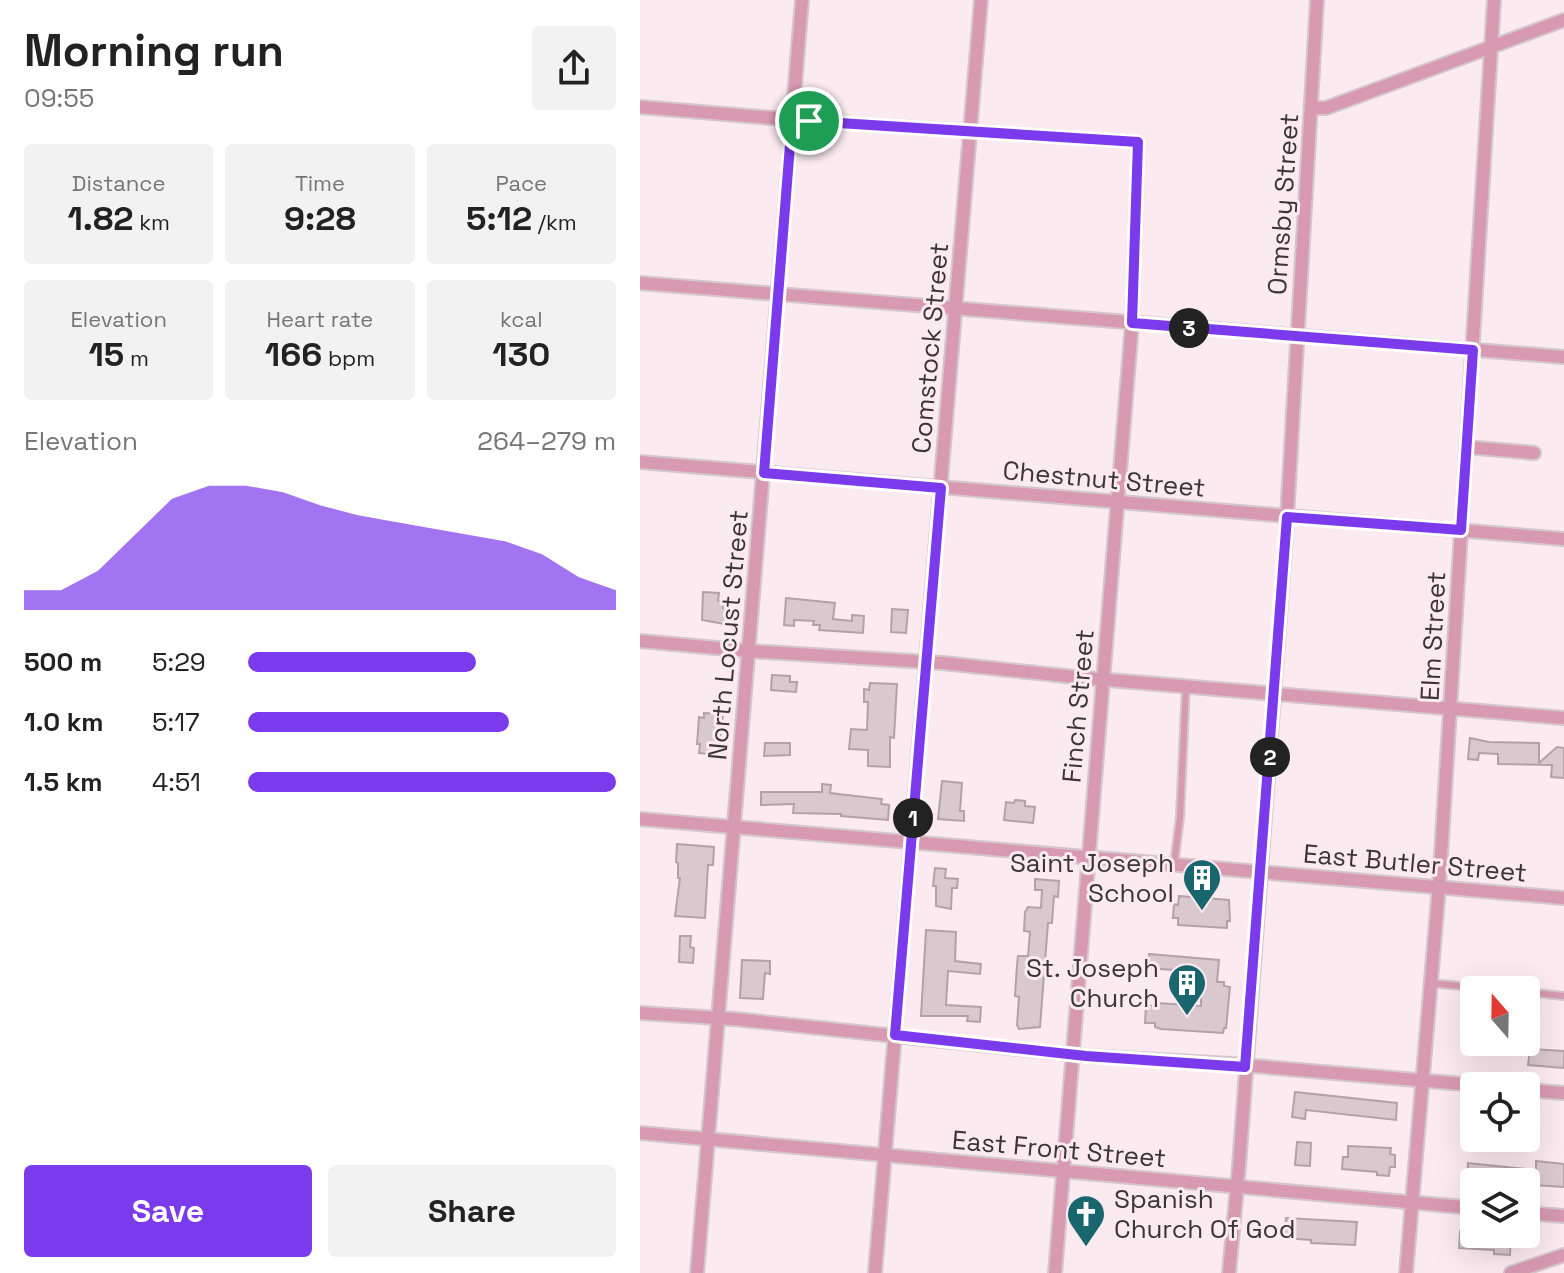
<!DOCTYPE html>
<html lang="en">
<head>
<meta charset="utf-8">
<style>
	:root { --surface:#fff; --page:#f2f2f2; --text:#222; --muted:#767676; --accent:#7c3aed }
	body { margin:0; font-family:"Space Grotesk",sans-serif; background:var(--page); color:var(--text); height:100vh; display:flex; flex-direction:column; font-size:30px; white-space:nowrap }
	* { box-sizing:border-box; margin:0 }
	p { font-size:26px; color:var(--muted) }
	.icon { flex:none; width:44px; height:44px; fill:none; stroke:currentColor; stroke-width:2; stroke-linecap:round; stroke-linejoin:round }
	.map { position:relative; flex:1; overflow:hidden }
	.details { display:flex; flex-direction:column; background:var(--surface); width:640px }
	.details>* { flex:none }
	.needle { width:52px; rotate:340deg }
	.tools { position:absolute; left:820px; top:976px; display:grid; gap:16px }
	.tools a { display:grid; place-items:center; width:80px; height:80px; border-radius:8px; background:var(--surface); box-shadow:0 8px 32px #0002; font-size:40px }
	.pin { position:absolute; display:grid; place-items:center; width:68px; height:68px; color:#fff; margin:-34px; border:4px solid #fff; border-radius:50%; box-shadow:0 2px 8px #0007 }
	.km { position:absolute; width:40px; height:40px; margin:-20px; border-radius:50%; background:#222; color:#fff; font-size:22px; line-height:40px; text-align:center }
	.round { display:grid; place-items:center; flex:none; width:84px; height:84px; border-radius:8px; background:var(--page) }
	.head { display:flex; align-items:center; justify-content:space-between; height:136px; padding:0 24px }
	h1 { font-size:44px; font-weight:600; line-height:60px }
	.figures { display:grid; grid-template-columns:repeat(3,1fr); gap:12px; height:136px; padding:8px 24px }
	.figures div { display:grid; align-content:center; border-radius:8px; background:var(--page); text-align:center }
	.figures b { font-size:34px; font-weight:600 }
	.figures small { font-size:22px; font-weight:400 }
	.figures p { font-size:22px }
	.chart { height:224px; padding:16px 24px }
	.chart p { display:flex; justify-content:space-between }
	.chart svg { width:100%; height:144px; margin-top:8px; fill:var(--accent); opacity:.7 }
	.cta { display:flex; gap:16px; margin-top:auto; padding:16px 24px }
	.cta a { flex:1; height:92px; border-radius:8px; background:var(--accent); color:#fff; font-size:32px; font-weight:600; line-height:92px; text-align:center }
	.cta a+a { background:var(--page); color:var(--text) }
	ul { padding:0 24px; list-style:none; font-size:26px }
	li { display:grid; grid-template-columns:128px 96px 1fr; align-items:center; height:60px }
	li i { height:20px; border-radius:10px; background:var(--accent) }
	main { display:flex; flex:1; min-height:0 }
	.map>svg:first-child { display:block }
</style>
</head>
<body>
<main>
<section class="details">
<div class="head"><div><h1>Morning run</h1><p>09:55</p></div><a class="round"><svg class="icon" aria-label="share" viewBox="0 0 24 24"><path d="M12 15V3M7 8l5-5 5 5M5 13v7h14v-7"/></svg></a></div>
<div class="figures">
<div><p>Distance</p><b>1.82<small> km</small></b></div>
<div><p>Time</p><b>9:28</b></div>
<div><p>Pace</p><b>5:12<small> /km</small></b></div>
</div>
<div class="figures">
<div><p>Elevation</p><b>15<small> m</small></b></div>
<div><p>Heart rate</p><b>166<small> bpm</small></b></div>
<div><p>kcal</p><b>130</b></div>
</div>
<div class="chart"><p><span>Elevation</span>264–279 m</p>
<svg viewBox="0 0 160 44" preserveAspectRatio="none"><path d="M0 44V38L10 38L20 32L30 21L40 10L50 6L60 6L70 8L80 12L90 15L100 17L110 19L120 21L130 23L140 27L150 34L160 38V44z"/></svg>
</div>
<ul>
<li><b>500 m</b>5:29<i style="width:62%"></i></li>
<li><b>1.0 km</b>5:17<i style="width:71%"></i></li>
<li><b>1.5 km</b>4:51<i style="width:100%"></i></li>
</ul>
<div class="cta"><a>Save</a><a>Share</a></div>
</section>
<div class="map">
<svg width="924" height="1273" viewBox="0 0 924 1273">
	<rect width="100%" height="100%" fill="#fbeaf0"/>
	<g fill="#d9c9ce" stroke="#b1a2a7" stroke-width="2">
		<path d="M63,592L79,593L78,601H83V608H85L84,624L62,620Z"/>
		<path d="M146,598L195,603L193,619L212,621V615L224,616L223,633L179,630L180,625H173L174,621L154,620V626L144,625Z"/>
		<path d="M252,609L268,610L266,633L251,632Z"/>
		<path d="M132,675L150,676V682H157L156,692L131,690Z"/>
		<path d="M230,683L257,684L254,738L250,737V767L228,766V750L209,749L211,729L227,730L228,702H224V689L229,690Z"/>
		<path d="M64,713L83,714L78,755L59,753L60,744H57L59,717L64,718Z"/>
		<path d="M830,738L849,742L899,743V763L917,747L924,748V778L911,777L912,765L858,764V754L839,753L838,760L828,759Z"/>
		<path d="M125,743H150V755L124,756Z"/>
		<path d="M302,781L322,783L320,811H324V821L298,819Z"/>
		<path d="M182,784L191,785L190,793L242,799L241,804L249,805L248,820L201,816V814L153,813L154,804L121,805V792H182Z"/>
		<path d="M375,800L385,801V806L395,807L393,823L364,820L366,802L374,803Z"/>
		<path d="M37,844L74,847L73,865H68L65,918L35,916L40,878H38V863L36,862Z"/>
		<path d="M295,868L306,869L305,878L318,879L317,888H312L311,909L296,906V886H293Z"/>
		<path d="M395,879L419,881L418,897L414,896L412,923H408L400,1027L379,1029L377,1025L379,997L375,996L377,965L378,956H388L390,932L384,931L385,912L388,907L401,908L402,890H395Z"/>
		<path d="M539,896L589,900L590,921H587V928L538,925V918H533L534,904L538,905Z"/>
		<path d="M286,930L316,932L315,961L341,964L340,974L308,971L306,1005L341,1007L340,1022L327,1021L328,1016H281Z"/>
		<path d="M40,936H51L50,947L54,948L53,963L39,962Z"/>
		<path d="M509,954L579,960L577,982H584V986L590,987L586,1028H584L583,1033L521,1029L515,1027V1023H505L506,1005L518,1006V1003L561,1006V979L555,978L546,971L508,968Z"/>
		<path d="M102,960L130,961V974L125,973L123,999L100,998Z"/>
		<path d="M890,1049L924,1051V1068L888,1065Z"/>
		<path d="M655,1092L757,1103L756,1120L666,1110L665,1119L652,1117Z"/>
		<path d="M657,1142L671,1143L670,1166L655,1165Z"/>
		<path d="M708,1146L751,1148L750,1154L755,1155V1167H750L749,1176L737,1175V1172L702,1169L703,1157H708Z"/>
		<path d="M896,1161L924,1164V1187L894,1185L895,1182H827L828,1163L896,1170Z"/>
		<path d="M646,1218L717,1222L715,1245L671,1243V1240L644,1238Z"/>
		<path d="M820,1231L871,1237L870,1255L854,1254V1250L819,1248Z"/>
	</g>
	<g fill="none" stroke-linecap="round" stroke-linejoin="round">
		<defs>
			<g id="lane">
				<path d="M534,865L540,817L546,686"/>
				<path d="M790,983L863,990"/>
				<path d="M886,992L924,996"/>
			</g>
			<g id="street">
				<path d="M0,107L169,121L498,142L492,323L415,1273"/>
				<path d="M671,108H686L924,20"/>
				<path d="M0,283L924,357"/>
				<path d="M826,447L894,453"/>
				<path d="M0,462L924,539"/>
				<path d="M0,641L109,651L303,663L445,678L924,718"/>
				<path d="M0,819L924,898"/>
				<path d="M0,1013L94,1019L446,1056L590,1064L847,1086"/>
				<path d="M886,1090L924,1093"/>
				<path d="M0,1133L834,1208"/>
				<path d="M886,1213L924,1216"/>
				<path d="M57,1273L162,0"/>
				<path d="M235,1273L341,0"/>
				<path d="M589,1273L599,1166L646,534L677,0"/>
				<path d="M766,1273L799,887L854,0"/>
				<path d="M871,1273L924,1255"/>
			</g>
		</defs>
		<use href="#lane" stroke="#d5c6cb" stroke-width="10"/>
		<use href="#street" stroke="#d5c6cb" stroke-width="16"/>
		<use href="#lane" stroke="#d79ab0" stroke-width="6"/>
		<use href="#street" stroke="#d79ab0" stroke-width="12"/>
	</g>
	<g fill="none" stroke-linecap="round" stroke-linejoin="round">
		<defs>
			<path id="route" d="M152,120L498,142L492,323L833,350L821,530L647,517L605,1067L446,1056L255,1035L301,488L124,473Z"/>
		</defs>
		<use href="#route" stroke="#fff" stroke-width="16"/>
		<use href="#route" stroke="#7c3aed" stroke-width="10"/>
	</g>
	<defs>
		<symbol id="building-pin" viewBox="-11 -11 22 30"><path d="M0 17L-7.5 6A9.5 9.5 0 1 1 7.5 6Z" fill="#1a666f" stroke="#fbeaf0"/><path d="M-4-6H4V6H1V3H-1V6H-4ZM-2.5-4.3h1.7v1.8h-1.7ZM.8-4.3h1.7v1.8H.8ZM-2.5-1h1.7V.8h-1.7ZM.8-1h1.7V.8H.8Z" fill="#fff"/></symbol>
		<symbol id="church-pin" viewBox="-11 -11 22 30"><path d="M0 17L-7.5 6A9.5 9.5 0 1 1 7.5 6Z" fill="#1a666f" stroke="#fbeaf0"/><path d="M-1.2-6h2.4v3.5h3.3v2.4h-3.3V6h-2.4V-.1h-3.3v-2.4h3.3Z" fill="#fff"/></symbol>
	</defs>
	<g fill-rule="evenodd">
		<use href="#building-pin" x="540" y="856" width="44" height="60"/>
		<use href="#building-pin" x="525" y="961" width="44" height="60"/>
		<use href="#church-pin" x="424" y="1192" width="44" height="60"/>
	</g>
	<g text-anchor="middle" stroke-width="6" stroke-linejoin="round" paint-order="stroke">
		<g font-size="26" fill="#3b3537" stroke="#fbeaf0">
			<text transform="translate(643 204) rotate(-86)" y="9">Ormsby Street</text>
			<text transform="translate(290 348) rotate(-85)" y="9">Comstock Street</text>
			<text transform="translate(464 479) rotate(5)" y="9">Chestnut Street</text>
			<text transform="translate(88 635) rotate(-85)" y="9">North Locust Street</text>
			<text transform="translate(793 636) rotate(-87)" y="9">Elm Street</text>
			<text transform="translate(438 706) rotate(-85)" y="9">Finch Street</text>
			<text transform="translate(775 863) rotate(5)" y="9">East Butler Street</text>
			<text transform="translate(419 1149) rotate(5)" y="9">East Front Street</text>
		</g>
		<g font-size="26" fill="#3b3537" stroke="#fbeaf0" text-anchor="end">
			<text x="534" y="872">Saint Joseph<tspan x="534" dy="30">School</tspan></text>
			<text x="519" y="977">St. Joseph<tspan x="519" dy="30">Church</tspan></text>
			<text x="474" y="1208" text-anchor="start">Spanish<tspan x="474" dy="30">Church Of God</tspan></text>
		</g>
	</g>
</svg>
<div class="tools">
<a><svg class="needle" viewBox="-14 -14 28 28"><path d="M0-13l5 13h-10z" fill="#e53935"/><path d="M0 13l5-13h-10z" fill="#767676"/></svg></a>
<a><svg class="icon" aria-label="locate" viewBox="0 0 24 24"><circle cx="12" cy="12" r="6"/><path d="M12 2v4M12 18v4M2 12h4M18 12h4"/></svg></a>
<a><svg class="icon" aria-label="layers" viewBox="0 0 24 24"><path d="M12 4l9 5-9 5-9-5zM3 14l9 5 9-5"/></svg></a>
</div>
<div class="pin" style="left:169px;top:121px;background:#1e9e55"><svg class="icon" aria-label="arrive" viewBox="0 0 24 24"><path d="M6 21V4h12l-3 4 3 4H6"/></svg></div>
<b class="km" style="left:273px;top:818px">1</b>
<b class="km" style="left:630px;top:757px">2</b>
<b class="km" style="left:549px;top:328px">3</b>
</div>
</main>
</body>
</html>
